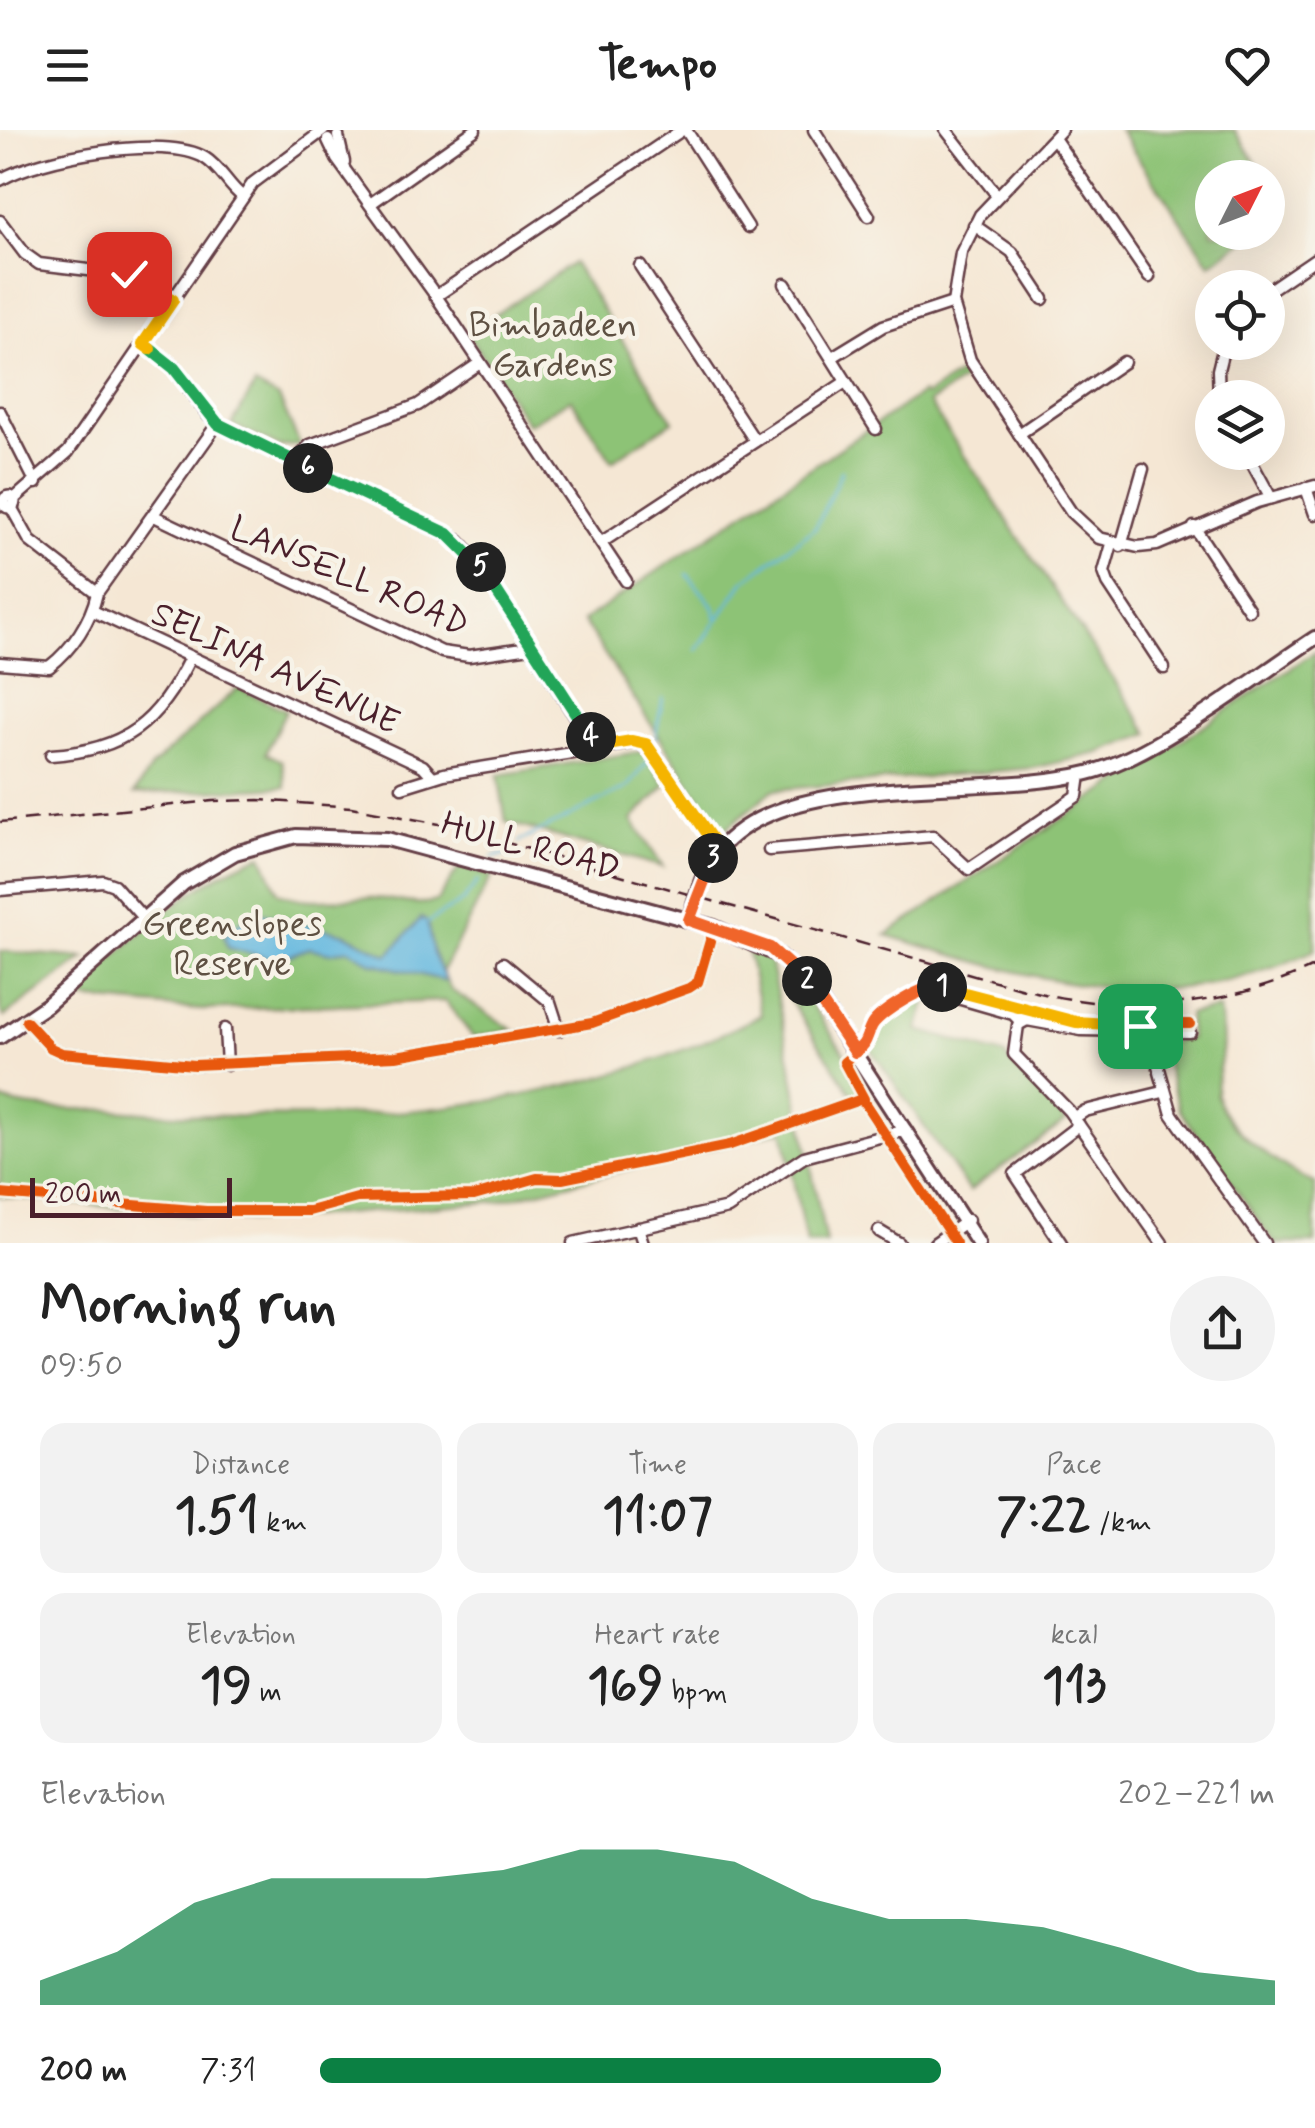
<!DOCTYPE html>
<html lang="en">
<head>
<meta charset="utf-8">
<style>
	:root { --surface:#fff; --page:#f2f2f2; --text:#222; --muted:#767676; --accent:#0b8043 }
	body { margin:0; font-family:Mynerve,sans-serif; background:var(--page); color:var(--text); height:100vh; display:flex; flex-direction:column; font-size:38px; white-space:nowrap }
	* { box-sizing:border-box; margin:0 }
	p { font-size:32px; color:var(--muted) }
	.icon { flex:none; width:55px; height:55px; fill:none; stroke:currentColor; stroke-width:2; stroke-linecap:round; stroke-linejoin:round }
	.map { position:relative; height:1113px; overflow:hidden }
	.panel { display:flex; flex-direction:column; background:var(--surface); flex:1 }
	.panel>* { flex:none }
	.needle { width:65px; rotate:48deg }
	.tools { position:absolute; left:1195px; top:30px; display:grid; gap:20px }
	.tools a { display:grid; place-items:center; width:90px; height:90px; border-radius:50%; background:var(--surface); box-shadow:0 10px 40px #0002; font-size:50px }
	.scale { position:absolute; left:30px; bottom:25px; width:202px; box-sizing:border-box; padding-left:10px; border:5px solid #4a1f2b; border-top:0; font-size:28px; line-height:35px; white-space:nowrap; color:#4a1f2b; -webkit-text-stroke:8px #f7f3e8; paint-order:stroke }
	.pin { position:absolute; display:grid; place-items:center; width:85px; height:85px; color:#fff; margin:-42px; border-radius:20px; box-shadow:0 5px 15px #0006 }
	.km { position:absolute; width:50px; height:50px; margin:-25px; border-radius:50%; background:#222; color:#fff; font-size:28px; line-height:50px; text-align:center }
	.round { display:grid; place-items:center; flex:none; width:105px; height:105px; border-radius:52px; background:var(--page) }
	.headline { display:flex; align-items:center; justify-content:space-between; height:170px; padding:0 40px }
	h1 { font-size:55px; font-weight:800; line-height:75px }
	.metrics { display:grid; grid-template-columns:repeat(3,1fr); gap:15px; height:170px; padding:10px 40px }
	.metrics div { display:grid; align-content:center; border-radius:25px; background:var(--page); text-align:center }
	.metrics b { font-size:50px; font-weight:800 }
	.metrics small { font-size:28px; font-weight:400 }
	.metrics p { font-size:28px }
	.chart { height:280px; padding:20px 40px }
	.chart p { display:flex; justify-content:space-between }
	.chart svg { width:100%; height:180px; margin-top:10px; fill:var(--accent); opacity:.7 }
	ul { padding:0 40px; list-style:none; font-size:32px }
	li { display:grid; grid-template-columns:160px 120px 1fr; align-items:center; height:75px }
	li i { height:25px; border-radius:12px; background:var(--accent) }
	header { display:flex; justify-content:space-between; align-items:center; height:130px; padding:0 40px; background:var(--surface); font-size:45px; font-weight:800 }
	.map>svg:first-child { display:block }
</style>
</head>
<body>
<header><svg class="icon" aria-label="menu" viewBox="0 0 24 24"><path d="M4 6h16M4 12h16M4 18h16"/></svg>Tempo<svg class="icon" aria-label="heart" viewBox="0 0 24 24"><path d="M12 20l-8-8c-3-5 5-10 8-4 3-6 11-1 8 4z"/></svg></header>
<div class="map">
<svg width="1315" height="1113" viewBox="0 0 1315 1113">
	<rect width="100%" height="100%" fill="#f7f3e8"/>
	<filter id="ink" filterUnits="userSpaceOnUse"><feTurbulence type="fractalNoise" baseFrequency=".01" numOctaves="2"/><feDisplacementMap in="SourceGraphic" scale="20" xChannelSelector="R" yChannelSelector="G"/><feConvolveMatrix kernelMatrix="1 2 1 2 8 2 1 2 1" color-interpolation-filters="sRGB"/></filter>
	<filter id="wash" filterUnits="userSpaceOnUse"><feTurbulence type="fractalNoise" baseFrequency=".0048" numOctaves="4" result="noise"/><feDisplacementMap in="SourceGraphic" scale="40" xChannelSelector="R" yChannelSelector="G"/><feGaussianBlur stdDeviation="2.25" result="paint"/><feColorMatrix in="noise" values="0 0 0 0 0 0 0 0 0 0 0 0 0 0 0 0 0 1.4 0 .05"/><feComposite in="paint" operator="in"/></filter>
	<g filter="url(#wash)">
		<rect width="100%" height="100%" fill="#f5e7d4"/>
		<g fill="#8dc376" stroke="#6c7150" stroke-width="2.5">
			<path d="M1119,0H1234L1266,47L1212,48V102L1254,103L1210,134Z"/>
			<path d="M573,133L673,291L612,331L571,269L528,294L467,203Z"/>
			<path d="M965,240L969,246L929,273L1150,604L1099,623L1034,638L773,660L722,702L583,491L922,263L925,266Z"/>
			<path d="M255,255L279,268L300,315L280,317L232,295Z"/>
			<path d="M1315,522V820C1167,893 1034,850 886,805Z"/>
			<path d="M238,558L286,580L266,623L282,631L286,657L134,664L152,636Z"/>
			<path d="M644,621L666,655L632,690L663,737L506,692L498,645Z"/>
			<path d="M262,725L278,762C308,777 340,766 374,768C398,769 413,777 437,771L460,736L492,746L442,842L451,860L513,900L473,907L445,871L201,880L70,868C128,815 187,752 262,725Z"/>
			<path d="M747,819L770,829L826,1113H806L783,1000L500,1071L258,1091L0,1066V969C30,982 79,978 113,980C330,997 564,987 761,885Z"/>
			<path d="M0,821L85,828L4,887L0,880Z"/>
			<path d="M803,861L871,963L856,970L789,869Z"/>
			<path d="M929,863L918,900L1004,925L1066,991L969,1061L869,917L872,902L899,883L902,887L903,880Z"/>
			<path d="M1219,879C1220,890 1223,901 1223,911C1223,930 1214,946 1217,966C1221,996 1288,1044 1315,1053V1113H1274L1179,979L1160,914L1190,908L1188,884Z"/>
		</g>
		<path fill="#63b8df" stroke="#566c85" stroke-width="2.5" d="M254,781L346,804L388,825L421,788L427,792L433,823L446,851L372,833L348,819L331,823L309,818L277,830L228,818L224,806Z"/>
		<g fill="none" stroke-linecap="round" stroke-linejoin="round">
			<g stroke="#63b8df" stroke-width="2.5">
				<path d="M687,444L714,477L716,488"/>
				<path d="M697,520L744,451L816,397L842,340"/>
				<path d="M655,608L663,568"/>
				<path d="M519,712L628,657L649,630"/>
				<path d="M493,727L511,723"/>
				<path d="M427,793L464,770L478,751"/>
				<path d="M199,800L222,785L236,796"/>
			</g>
		</g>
	</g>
	<g filter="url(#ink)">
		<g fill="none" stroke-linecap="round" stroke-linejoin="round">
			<defs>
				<g id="minor">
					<path d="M686,0L748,97"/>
					<path d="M814,0L869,86"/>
					<path d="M946,0L996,64"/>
					<path d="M1061,0L980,85L961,123L953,173L970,230L1071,382L1099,408L1138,417L1157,415L1257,372L1315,356"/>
					<path d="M338,6L344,32"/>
					<path d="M1054,8L1149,147"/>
					<path d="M328,10L337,29L436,166L626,451"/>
					<path d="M0,50C38,27 166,4 205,28C221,38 228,56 243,67"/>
					<path d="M370,74L475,0"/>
					<path d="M0,91L25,124L39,134L129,145L173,170"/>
					<path d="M974,95L1012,122L1043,169"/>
					<path d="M640,136L755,311"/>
					<path d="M785,154L876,299"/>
					<path d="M1268,161L1315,129"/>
					<path d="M436,166L682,0"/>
					<path d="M143,214L171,234L209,286L224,298L458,410L476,429L594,617"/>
					<path d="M834,226L883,196L953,173"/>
					<path d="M1219,268L1218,240L1225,212"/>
					<path d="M0,282L36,353"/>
					<path d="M1019,304L1124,232"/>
					<path d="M1246,322L1271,368"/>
					<path d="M294,331L310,315L418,275L480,233"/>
					<path d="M1306,358L1315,384"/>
					<circle cx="9" cy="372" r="5.5"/>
					<path d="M14,369L68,322L253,53L324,0"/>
					<path d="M11,377L30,411L97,463"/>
					<path d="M154,386L442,522L469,526L530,517"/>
					<path d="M1194,397L1249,480"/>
					<path d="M602,412L844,253"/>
					<path d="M1112,414L1104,442L1108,453L1164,538"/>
					<path d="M1121,416L1143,339"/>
					<path d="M93,481L423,636L433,647"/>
					<path d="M0,533L49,537C72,519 91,491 97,463L218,293"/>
					<path d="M51,625C126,620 157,593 190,528"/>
					<path d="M402,657L444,644L639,612L656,626L719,720"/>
					<path d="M769,720L933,706L969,739L1077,666L1080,645"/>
					<path d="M0,760L103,751L114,755L144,789"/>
					<path d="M503,833L550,872L559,900"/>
					<path d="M933,861L1013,884L1021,892"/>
					<path d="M26,891L51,918L62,923L194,935L396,926L592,893L689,858L698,852L714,797"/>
					<path d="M225,899L227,935"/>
					<path d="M1149,904L1172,984L1264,1113"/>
					<path d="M1074,988L1085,981L1163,962"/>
					<path d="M638,1098L643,1113"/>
					<path d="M879,1101L899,1113"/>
					<path d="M573,1113L728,1078L804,1027L906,1000"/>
					<path d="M935,1113L968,1090"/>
					<path d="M1061,1113L1015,1044L1079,995"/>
					<path d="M1162,1113L1069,981L1014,924L1018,895L1027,890L1081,900L1190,902"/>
				</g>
				<g id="major">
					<path d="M689,790C697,766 702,741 718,721C788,634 991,671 1095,641C1160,622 1255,547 1315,508"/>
					<path d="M0,907L47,875L184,753L235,723L296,706L387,709L714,797L780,826L817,865L978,1113"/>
				</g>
			</defs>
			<use href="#minor" stroke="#643d44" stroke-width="15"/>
			<use href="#major" stroke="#643d44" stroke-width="18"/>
			<use href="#minor" stroke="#fff" stroke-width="10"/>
			<use href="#major" stroke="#fff" stroke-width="12"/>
			<path stroke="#4a1f2b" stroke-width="2.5" stroke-dasharray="15 8" stroke-linecap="butt" d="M0,692L213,671L259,670L351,677L444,695L1020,858C1118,885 1222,881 1315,836"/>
			<defs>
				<g id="cycleway">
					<path d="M26,891L51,918L62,923L194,935L396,926L592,893L689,858L698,852L714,797"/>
					<path d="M864,969L844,932L868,912L874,892L924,856L1091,894H1190"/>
					<path d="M0,1064L206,1081H309L357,1068L474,1066L537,1048L562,1049L730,1015L862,969L956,1113"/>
				</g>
			</defs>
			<use href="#cycleway" stroke="#f7f3e8" stroke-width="16"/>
			<use href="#cycleway" stroke="#e8590c" stroke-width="10"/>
		</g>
	</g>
	<g fill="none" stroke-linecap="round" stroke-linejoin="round" filter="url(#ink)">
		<defs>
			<path id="split-1" d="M942,857L1076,892L1140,896"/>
			<path id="split-2" d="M807,851L855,922C868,913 865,908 872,895C881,881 927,853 942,857"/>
			<path id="split-3" d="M713,728L689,790L770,818L807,851"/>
			<path id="split-4" d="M591,607L594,617L632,611L646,614L719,720L713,728"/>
			<path id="split-5" d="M481,437L591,607"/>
			<path id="split-6" d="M308,338L448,404L481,437"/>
			<path id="split-7" d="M150,219L174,238L218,294L308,338"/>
			<path id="split-8" d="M129,144L173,170L143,214L150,219"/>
		</defs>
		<use href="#split-1" stroke="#fff" stroke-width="20"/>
		<use href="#split-2" stroke="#fff" stroke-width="20"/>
		<use href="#split-3" stroke="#fff" stroke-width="20"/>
		<use href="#split-4" stroke="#fff" stroke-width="20"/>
		<use href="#split-5" stroke="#fff" stroke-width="20"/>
		<use href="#split-6" stroke="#fff" stroke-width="20"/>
		<use href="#split-7" stroke="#fff" stroke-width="20"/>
		<use href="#split-8" stroke="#fff" stroke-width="20"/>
		<use href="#split-1" stroke="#f5b400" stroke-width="12"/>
		<use href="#split-2" stroke="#f0652b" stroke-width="12"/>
		<use href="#split-3" stroke="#f0652b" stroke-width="12"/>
		<use href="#split-4" stroke="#f5b400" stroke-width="12"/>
		<use href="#split-5" stroke="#22a559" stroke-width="12"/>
		<use href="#split-6" stroke="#22a559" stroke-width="12"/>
		<use href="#split-7" stroke="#22a559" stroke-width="12"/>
		<use href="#split-8" stroke="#f5b400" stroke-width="12"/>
	</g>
	<g text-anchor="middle" stroke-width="9" stroke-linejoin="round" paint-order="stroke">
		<g font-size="35" fill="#5e5042" stroke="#f7f3e8">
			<text x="553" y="206">Bimbadeen<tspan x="553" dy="40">Gardens</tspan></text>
			<text x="232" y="805">Greenslopes<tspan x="232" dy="40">Reserve</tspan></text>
		</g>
		<g font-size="35" fill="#4a1f2b" stroke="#f7f3e8">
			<text transform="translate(350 445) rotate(23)" y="12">LANSELL ROAD</text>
			<text transform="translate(276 537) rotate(25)" y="12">SELINA AVENUE</text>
			<text transform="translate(531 715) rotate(15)" y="12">HULL ROAD</text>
		</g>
	</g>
</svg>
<div class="tools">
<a><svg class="needle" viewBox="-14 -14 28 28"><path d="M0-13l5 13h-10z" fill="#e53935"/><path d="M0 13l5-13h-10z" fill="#767676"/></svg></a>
<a><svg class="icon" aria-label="locate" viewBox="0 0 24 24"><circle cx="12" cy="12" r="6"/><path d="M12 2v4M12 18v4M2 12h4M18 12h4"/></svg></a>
<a><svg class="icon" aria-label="layers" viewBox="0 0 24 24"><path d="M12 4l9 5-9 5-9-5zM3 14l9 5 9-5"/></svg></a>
</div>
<div class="scale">200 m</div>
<div class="pin" style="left:1140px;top:896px;background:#1e9e55"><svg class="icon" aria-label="arrive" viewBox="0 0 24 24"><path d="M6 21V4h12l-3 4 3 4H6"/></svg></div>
<div class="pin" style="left:129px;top:144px;background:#d93025"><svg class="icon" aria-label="check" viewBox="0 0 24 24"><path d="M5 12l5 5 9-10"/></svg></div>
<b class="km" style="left:942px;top:857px">1</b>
<b class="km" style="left:807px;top:851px">2</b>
<b class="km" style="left:713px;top:728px">3</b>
<b class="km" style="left:591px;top:607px">4</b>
<b class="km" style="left:481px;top:437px">5</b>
<b class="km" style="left:308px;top:338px">6</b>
</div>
<section class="panel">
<div class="headline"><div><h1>Morning run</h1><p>09:50</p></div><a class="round"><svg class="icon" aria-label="share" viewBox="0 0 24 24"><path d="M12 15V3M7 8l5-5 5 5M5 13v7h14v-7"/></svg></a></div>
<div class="metrics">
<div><p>Distance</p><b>1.51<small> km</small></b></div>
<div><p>Time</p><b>11:07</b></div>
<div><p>Pace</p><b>7:22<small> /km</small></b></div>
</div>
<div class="metrics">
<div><p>Elevation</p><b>19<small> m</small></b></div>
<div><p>Heart rate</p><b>169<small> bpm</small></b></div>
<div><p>kcal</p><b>113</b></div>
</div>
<div class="chart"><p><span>Elevation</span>202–221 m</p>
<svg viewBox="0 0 160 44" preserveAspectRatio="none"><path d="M0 44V38L10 31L20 19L30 13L40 13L50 13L60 11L70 6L80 6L90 9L100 18L110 23L120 23L130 25L140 30L150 36L160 38V44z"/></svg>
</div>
<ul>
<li><b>200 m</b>7:31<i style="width:65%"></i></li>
</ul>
</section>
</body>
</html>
